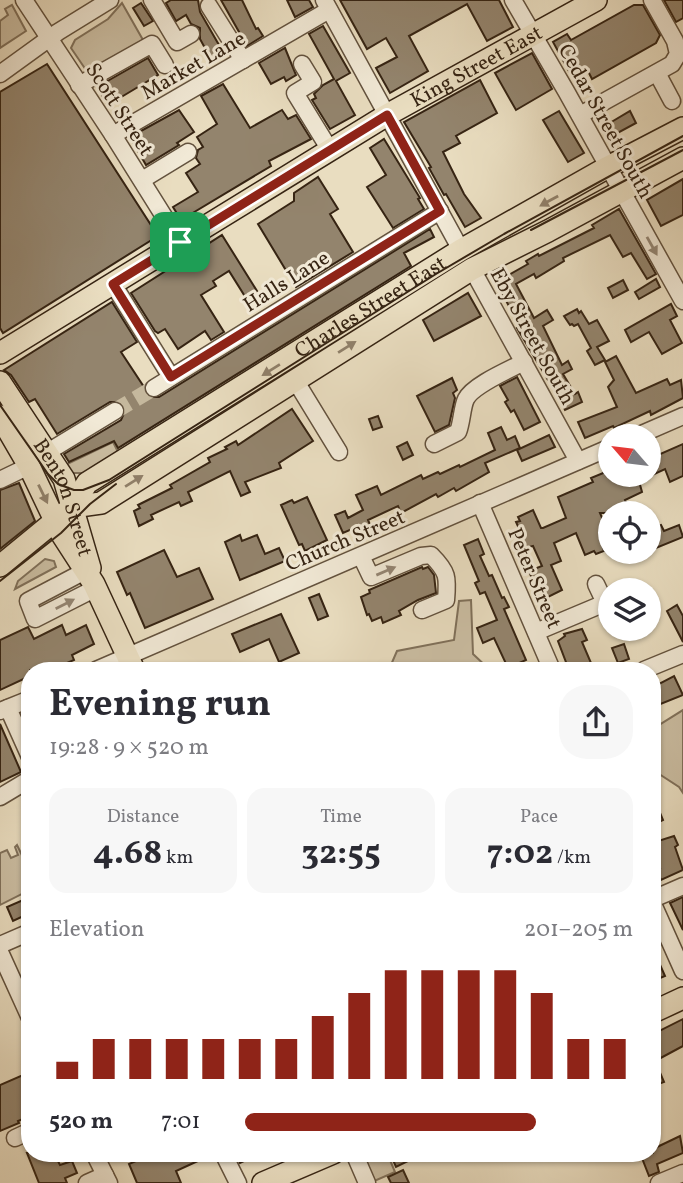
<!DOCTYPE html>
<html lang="en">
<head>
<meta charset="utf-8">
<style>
	:root { --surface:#fff; --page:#f7f7f7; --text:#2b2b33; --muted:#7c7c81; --accent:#8f2418 }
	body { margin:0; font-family:Vollkorn,serif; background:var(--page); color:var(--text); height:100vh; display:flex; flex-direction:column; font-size:26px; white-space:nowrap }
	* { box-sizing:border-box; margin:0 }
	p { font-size:23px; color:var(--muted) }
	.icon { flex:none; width:38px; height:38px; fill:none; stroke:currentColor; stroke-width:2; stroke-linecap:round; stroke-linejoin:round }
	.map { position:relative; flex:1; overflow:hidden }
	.panel { position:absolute; left:21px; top:662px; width:640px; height:500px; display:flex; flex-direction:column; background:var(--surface); border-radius:28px; box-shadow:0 2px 5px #0004 }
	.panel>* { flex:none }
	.needle { width:46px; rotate:298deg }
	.buttons { position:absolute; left:598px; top:424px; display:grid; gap:14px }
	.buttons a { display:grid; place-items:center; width:63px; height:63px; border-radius:50%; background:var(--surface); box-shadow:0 2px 5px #0004; font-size:35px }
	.pin { position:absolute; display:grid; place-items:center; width:60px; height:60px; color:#fff; margin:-30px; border-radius:14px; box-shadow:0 4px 10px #0006 }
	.round { display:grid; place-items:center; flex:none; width:74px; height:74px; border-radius:28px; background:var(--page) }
	.head { display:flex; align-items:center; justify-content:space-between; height:119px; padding:0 28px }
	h1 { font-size:38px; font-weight:700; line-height:52px }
	.figures { display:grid; grid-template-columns:repeat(3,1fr); gap:10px; height:119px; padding:7px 28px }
	.figures div { display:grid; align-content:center; border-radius:18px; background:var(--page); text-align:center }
	.figures b { font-size:35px; font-weight:700 }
	.figures small { font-size:19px; font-weight:400 }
	.figures p { font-size:19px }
	.chart { height:196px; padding:14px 28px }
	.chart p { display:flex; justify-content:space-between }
	.chart svg { width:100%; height:126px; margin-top:7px; stroke:var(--accent); stroke-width:6 }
	ul { padding:0 28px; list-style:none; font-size:23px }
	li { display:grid; grid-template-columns:112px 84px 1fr; align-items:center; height:52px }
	li i { height:18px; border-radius:9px; background:var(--accent) }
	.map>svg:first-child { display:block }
</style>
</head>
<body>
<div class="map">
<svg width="683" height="1183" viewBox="0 0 683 1183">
	<rect width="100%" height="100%" fill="#e9ddc0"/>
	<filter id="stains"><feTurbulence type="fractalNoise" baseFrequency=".00286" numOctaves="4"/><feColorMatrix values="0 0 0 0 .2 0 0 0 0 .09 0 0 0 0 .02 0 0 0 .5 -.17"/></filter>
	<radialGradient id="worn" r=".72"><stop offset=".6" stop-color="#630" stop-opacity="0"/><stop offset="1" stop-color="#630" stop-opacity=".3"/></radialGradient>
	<g fill="#cbbea3" stroke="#80715b" stroke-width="2">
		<path d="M122,3L143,40L88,73L71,48L75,40L108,19Z"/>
		<path d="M12,5L26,31L0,48V21L8,15L5,9Z"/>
		<path d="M113,442L119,454L85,473H73L63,466Z"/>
		<path d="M45,559L54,561L56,567L15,589L18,581Z"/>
		<path d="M471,600L473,654L490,670H391L390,667L397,651L454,640L459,601Z"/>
		<path d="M683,710V793L679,787L653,770V737L656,727Z"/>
		<path d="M17,845L30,872V890L0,905V853L7,850L11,858L18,855L15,847Z"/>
		<path d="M366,1153H387L395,1172L372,1182L363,1160Z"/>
	</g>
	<g fill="#93846d" stroke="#362413" stroke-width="2">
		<path d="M171,0H198L200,12L223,52L211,59L200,39V28L191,24L186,15L176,21L166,3Z"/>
		<path d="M221,0H242L256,29L258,28L263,36L247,46Z"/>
		<path d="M287,0H309L313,7L295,17Z"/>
		<path d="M340,0H499L513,27L487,41L467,4L409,36L428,71L390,93L376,68L397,57L386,38L367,49Z"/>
		<path d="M664,0H683V18L676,22Z"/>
		<path d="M141,3L153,21L144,26L133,8Z"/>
		<path d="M634,5H643L660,35L656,43L592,79L586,67L571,75L553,42L567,34L571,40Z"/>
		<path d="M323,26L350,73L336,81L355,115L330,129L312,100L316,98L314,94L323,85L334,79L309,34Z"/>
		<path d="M285,48L296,75L286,81L284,77L271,84L259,63Z"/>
		<path d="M532,53L552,89L516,110L495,73Z"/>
		<path d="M148,58L158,75L108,105L97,87Z"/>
		<path d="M47,64L158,236L3,333L0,328V92Z"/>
		<path d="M480,80L497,113L456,136L460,143L443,152L464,194L481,218L465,227L446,194L444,195L429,168L431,167L404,122Z"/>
		<path d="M223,84L250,128L282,110L288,119L296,115L311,139L269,161L271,166L181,220L173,207L198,192L186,173L200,164L196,158L198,150L203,147L197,137L217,124L201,96Z"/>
		<path d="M179,110L194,132L177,143L179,145L146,165L130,137Z"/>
		<path d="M559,111L584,153L568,162L543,120Z"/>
		<path d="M630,111L636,123L614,135L608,124Z"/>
		<path d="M384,139L420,198L418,199L424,209L393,228L367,187L386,175L370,148Z"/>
		<path d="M318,177L338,209L330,214L353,252L296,287L258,224L294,201V193Z"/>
		<path d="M683,179V215L661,226L647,200Z"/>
		<path d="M619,209L656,274L647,279L631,253L623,257L610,235L563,258L564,261L536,278L534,274L516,284L534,318L547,310L553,320L543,326L562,365L568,361L572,369L563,374L575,394L578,392L582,402L565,410L553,383L548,380L517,328L520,327L494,278L505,272L507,276L528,264L526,261L538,254L539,256L594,228L592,225Z"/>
		<path d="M430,229L434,237L404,253L411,266L118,448L114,441L69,462L64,454L121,420L125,411L121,402H110L57,434L35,399L29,402L11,375L4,370L112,302L137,342L121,352L144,387L146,394L150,397H159Z"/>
		<path d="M222,235L257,291L246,298L229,271L213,281L216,286L201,295L224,332L211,340L205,331L178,349L165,329L158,333L155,331L131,293Z"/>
		<path d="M656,279L660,287L639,299L635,292Z"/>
		<path d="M623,280L628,290L613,298L608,288Z"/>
		<path d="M468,293L481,316L434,341L423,320Z"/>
		<path d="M671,304L677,316L670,320L682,343L662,354L649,332L631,342L625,330Z"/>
		<path d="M577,309L579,313L581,311L589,324L597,320L609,341L597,347L605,360L595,365L587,351L591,348L578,324L574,326L572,324L570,325L564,316Z"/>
		<path d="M616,356L636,393L667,379L670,385L681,380L683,398L651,415L650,411L614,428L613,426L585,438L578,422L617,407L608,387L614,380L605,362Z"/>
		<path d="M517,377L540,422L524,430L514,410L511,412L505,402L508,400L500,386Z"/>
		<path d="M452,378L457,390L453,393L455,398L449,425L435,432L417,396Z"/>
		<path d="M292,409L313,441L279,463L281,468L245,482L250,492L241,496L230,471L188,492L192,501L181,506L179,502L151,515L153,519L139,526L134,511L140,508L138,505L172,488L170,485L210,462L208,458L227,449L225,447L236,441L238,445Z"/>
		<path d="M378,416L382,427L373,430L369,419Z"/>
		<path d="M501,427L507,440L515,436L520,448L485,463L489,472L456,491L454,488L438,497L436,494L401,513L398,506L368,520L371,527L361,531L359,526L343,533L335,515L345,511L348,518L363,510L356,495L377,486L381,495L421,475L423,479L438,472L440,474L459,465L460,467L495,450L488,433Z"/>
		<path d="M549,435L555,447L522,461L517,450Z"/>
		<path d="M407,442L413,455L403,460L397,447Z"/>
		<path d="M683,444V476L670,482L665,469L639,481L642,492L625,500L628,507L615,513H600L611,539V544L603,547L604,551L596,554L594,551L585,555L576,533L554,543L561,561L551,565L562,590L544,599L541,593L538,594L529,571L542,566L533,546L522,549L517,538L522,535L516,522L520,521L518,517L533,510L541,528H543L566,518L558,497L593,482L591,478L608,471L610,474H649V459Z"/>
		<path d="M19,483L35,521L0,549V490Z"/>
		<path d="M307,497L327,540L305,551L302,544L299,545L281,505L292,500L294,503Z"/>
		<path d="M661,525L664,531L679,525L683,537L656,548L649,530Z"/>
		<path d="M240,535L242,541L257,535L265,554L279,548L285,561L240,580L225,542Z"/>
		<path d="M478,539L484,554L480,556L489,576L492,575L502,598L504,597L509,607L504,609L526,660L508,668L494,638L483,643L477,628L497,620L485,592L480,594L475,583L479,581L464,545Z"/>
		<path d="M164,550L177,577L199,568L213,599L145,628L130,593L127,595L117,572Z"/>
		<path d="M422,567L423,569L428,567L434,575L436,593L418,600L399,611L401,615L383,623L381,617L372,621L369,614L367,615L361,597L370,593L369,590Z"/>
		<path d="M319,594L328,616L318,620L309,598Z"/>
		<path d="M677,605L683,616V642L667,611Z"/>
		<path d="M281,614L299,653L279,662L269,639L240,652L232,634Z"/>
		<path d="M62,625L66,635L86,625L94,644L72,655L74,660L51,670H30V676L0,690V640L28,627L34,639Z"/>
		<path d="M582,629L587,640L582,642L594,670H569L558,641L565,636L564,634Z"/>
		<path d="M624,644L629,659L618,663L612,648Z"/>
		<path d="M674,676L683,695L653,707V687Z"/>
		<path d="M0,724L21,772L0,782Z"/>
		<path d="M653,796L663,820L653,825Z"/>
		<path d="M674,836L678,845L675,847L683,870L661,880L657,869L660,868L653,851V845L659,843L658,841Z"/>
		<path d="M30,897V913L13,921L7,907Z"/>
		<path d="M683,897V930L670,903Z"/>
		<path d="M653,949L665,976L653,981Z"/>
		<path d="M683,1019V1046L655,1061L664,1082L653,1086V1034Z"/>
		<path d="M23,1075L30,1091V1116L18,1121L19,1123L0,1131V1085Z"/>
		<path d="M680,1136L683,1153L657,1164L659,1172L649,1176L640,1153H653V1149Z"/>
		<path d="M27,1153H54L60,1165L72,1161L77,1173L65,1178L67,1183H39Z"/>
		<path d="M154,1153H213V1154L176,1171L181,1183H137L129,1164Z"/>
		<path d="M235,1153H261L240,1163Z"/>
		<path d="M390,1153H405L408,1161L396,1167Z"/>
		<path d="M403,1170L409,1183H391L388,1177Z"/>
	</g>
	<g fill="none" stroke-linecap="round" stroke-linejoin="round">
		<path stroke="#c5b89d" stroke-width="16" stroke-dasharray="16 8" stroke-linecap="butt" d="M115,411L154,388"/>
		<defs>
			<g id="minor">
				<path d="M24,0L113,135L180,242"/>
				<path d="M152,0L177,42L191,34"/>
				<path d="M324,0L461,250"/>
				<path d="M513,0L566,91L683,301"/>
				<path d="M209,6L243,60"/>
				<path d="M302,64L313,82L295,93L330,150"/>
				<path d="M657,73L672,101"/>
				<path d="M0,74L58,32L110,0"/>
				<path d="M79,85L152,44L165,65"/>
				<path d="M580,115L672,64L678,54L675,41L652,0"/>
				<path d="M113,135L329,10"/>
				<path d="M142,180L188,152"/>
				<path d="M472,269L578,461"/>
				<path d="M113,284L171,377"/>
				<path d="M295,380L339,452"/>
				<path d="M154,388L440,211"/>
				<path d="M637,436L683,416"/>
				<path d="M434,444L458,432C462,422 462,407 466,399C473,385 509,370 524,362"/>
				<path d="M46,453L115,411"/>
				<path d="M0,480L29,466"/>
				<path d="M480,503L552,670"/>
				<path d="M361,556L371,577L421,556L431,555C448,572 448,577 446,600L422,610"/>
				<path d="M85,571L28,601L35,619L96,588"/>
				<path d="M536,632L605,603L596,584"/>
				<path d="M96,670L611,447"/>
				<path d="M644,670L683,654"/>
				<path d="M8,708L30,757"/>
				<path d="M0,711L30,699"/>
				<path d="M0,797L30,779"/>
				<path d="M653,899L683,886"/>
				<path d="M653,904L683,971"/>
				<path d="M0,945L30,932"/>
				<path d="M0,952L30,1018"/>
				<path d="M15,1138L30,1131"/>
				<path d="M94,1153L109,1183"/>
				<path d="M223,1153L238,1183"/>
				<path d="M354,1153L367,1183"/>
				<path d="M87,1183L105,1175"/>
				<path d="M659,1183L683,1173"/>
			</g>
			<g id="major">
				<path id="s1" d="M0,353L387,115L596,0"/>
				<path id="s2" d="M0,382L64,479L90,568"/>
				<path d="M0,416L29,466L61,533L94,584L134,670"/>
				<path d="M72,507L101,503L472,269L548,231L683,158"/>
				<path id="s3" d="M0,566L72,507L87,483L461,250L608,167L683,128"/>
				<path d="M653,1012L683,998"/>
				<path d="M263,1183L333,1153"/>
			</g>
		</defs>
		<use href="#minor" stroke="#63523e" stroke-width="19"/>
		<use href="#major" stroke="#362413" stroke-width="24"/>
		<use href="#minor" stroke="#f1e9d6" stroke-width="16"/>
		<use href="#major" stroke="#e9ddc0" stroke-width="21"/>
		<g stroke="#362413" stroke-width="2">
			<path d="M531,230L683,150"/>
			<path d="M0,405L48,474L58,484L74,490H83L109,480L436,274L504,234L683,136"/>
			<path d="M0,581L61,533L90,504L116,484"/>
		</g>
	</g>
	<defs><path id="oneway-solid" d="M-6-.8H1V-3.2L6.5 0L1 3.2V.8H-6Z" transform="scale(1.75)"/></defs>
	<g fill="#90806a">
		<use href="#oneway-solid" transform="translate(549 201) rotate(151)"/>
		<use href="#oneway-solid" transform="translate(347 347) rotate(-32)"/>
		<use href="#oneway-solid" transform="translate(271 370) rotate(148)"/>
		<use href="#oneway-solid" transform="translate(134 481) rotate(-32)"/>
		<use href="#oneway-solid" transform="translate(43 494) rotate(64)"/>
	</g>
	<g fill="#948674">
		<use href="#oneway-solid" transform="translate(652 246) rotate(61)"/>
		<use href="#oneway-solid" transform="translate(386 571) rotate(-23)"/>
		<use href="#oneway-solid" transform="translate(65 604) rotate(-27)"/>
	</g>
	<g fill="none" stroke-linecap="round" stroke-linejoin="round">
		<defs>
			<path id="route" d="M387,115L440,211L171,377L113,284Z"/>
		</defs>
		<use href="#route" stroke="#fff" stroke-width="14"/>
		<use href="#route" stroke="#8f2418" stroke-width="9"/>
	</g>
	<g text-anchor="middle" stroke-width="6" stroke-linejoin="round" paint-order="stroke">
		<g font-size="21" fill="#362413" stroke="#f1e9d6">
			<text transform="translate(193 65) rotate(-30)" y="7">Market Lane</text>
			<text dy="7" stroke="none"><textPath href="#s1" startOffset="556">King Street East</textPath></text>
			<text transform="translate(120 109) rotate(57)" y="7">Scott Street</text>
			<text transform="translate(606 121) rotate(61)" y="7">Cedar Street South</text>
			<text transform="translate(286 281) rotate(-32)" y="7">Halls Lane</text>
			<text dy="7" stroke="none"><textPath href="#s3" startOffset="455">Charles Street East</textPath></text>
			<text transform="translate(533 336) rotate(61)" y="7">Eby Street South</text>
			<text dy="7" stroke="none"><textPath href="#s2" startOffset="133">Benton Street</textPath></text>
			<text transform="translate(345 540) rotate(-23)" y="7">Church Street</text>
			<text transform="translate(535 578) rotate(67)" y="7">Peter Street</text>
		</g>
	</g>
	<rect width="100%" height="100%" filter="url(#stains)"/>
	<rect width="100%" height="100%" fill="url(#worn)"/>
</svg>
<div class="buttons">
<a><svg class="needle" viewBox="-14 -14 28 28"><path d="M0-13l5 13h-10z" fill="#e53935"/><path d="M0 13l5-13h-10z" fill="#7c7c81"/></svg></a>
<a><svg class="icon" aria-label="locate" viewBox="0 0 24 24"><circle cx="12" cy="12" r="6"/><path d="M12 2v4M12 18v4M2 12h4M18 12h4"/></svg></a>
<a><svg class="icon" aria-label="layers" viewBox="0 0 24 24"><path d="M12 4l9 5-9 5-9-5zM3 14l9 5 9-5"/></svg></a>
</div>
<div class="pin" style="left:180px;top:242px;background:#1e9e55"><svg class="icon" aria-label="arrive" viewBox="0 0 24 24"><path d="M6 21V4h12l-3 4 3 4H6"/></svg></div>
<section class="panel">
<div class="head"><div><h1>Evening run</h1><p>19:28 · 9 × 520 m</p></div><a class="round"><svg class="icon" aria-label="share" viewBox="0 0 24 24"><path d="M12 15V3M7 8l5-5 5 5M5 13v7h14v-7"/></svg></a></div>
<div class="figures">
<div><p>Distance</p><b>4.68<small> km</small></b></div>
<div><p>Time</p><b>32:55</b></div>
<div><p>Pace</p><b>7:02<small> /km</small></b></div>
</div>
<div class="chart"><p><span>Elevation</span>201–205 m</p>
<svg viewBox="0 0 160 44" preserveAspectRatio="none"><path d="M5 44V38M15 44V30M25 44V30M35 44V30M45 44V30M55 44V30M65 44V30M75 44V22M85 44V14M95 44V6M105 44V6M115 44V6M125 44V6M135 44V14M145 44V30M155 44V30"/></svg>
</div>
<ul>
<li><b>520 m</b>7:01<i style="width:75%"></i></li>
</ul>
</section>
</div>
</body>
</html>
